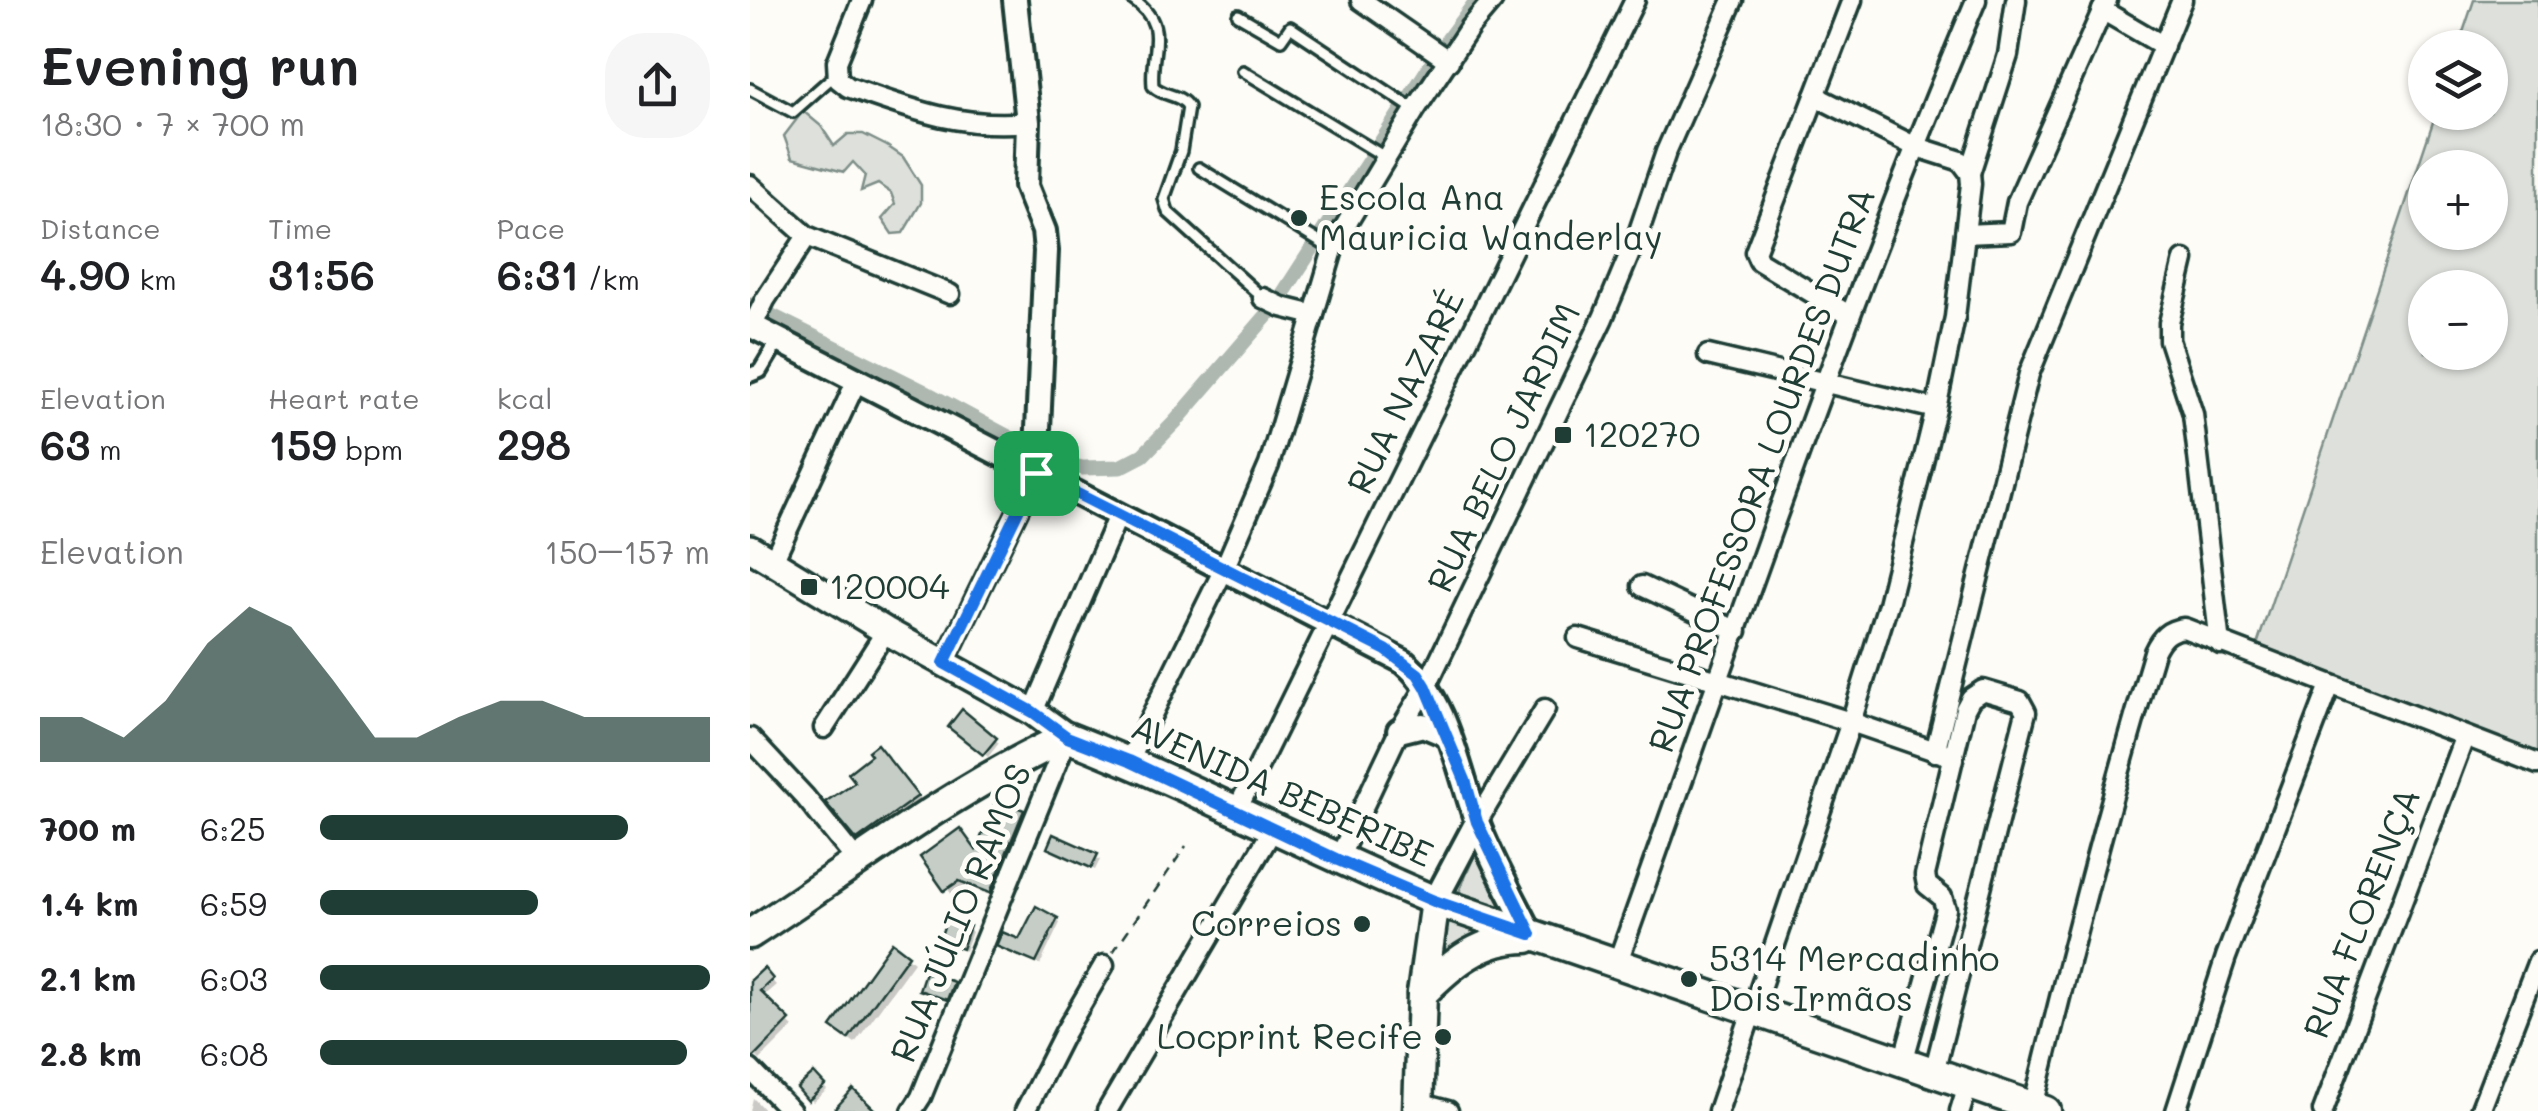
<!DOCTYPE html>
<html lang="en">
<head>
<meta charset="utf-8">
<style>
	:root { --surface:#fff; --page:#f6f6f6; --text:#202124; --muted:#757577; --accent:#1f3d34 }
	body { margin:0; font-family:Mali,sans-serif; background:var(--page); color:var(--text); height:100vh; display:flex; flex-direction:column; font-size:38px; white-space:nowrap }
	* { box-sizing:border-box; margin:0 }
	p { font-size:32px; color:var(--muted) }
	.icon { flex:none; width:55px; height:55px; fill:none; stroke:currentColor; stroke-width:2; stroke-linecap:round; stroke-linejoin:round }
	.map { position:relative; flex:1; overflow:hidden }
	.details { display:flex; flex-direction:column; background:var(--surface); width:750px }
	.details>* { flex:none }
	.tools { position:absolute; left:1658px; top:30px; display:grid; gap:20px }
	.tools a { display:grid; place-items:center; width:100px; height:100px; border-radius:50%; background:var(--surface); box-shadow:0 2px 8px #0004; font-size:50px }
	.pin { position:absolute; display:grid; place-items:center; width:85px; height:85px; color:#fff; margin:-42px; border-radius:20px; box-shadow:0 5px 15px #0006 }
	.round { display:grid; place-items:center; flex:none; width:105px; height:105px; border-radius:40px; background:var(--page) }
	.summary { display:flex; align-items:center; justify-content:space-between; height:170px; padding:0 40px }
	h1 { font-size:55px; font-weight:600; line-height:75px }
	.metrics { display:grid; grid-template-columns:repeat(3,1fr); gap:15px; height:170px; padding:10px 40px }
	.metrics div { display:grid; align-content:center }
	.metrics b { font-size:42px; font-weight:600 }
	.metrics small { font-size:28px; font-weight:400 }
	.metrics p { font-size:28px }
	.chart { height:280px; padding:20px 40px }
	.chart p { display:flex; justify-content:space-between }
	.chart svg { width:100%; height:180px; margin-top:10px; fill:var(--accent); opacity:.7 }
	ul { padding:0 40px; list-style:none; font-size:32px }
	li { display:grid; grid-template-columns:160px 120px 1fr; align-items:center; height:75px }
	li i { height:25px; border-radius:12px; background:var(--accent) }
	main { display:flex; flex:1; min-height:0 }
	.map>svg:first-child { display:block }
</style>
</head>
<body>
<main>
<section class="details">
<div class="summary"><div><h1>Evening run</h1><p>18:30 · 7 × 700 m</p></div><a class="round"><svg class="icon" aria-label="share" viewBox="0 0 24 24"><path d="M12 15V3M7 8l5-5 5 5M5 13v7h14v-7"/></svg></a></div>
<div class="metrics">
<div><p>Distance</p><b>4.90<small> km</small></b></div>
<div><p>Time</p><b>31:56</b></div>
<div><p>Pace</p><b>6:31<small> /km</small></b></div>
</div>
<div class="metrics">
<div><p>Elevation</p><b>63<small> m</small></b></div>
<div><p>Heart rate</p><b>159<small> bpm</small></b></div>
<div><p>kcal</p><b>298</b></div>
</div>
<div class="chart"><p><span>Elevation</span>150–157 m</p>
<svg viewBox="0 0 160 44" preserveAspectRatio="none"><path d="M0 44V33L10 33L20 38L30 29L40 15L50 6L60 11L70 24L80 38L90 38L100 33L110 29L120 29L130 33L140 33L150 33L160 33V44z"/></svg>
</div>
<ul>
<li><b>700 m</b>6:25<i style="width:79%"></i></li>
<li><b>1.4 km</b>6:59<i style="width:56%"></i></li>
<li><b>2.1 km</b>6:03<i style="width:100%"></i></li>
<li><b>2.8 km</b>6:08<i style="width:94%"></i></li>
</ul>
</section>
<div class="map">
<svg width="1788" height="1111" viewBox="0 0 1788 1111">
	<rect width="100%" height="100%" fill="#fdfcf7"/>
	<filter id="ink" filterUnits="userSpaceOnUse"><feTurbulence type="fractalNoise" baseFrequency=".01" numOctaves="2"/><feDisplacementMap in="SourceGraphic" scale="20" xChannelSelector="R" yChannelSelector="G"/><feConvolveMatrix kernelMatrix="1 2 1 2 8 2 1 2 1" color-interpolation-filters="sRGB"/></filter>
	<g filter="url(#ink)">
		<g fill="#dde0db" stroke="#7e8e88" stroke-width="2.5" fill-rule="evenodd">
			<path d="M1724,0H1788V764L1503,657L1686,113L1740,112V48L1708,47ZM1675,168H1740V232H1675ZM1675,288H1740V352H1675Z"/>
			<path d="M53,111L71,126L84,146L98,134H113L137,146L153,157L171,185V203L153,233L142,234L132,219L145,204L141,193L128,184L111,191L115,175L103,162L94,172L42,158L34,136Z"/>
			<path d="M727,849L742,889L755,908L709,892Z"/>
			<path d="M699,923L731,933L690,959L691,924Z"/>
		</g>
		<g fill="#0003">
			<path d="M212,713L249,743L238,757L202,726Z"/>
			<path d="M132,753L171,802L114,844L79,802L109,783Z"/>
			<path d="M273,812L280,819L247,898L217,886L203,896L174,858L227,853Z"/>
			<path d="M300,847L346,857L350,860L345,870Z"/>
			<path d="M307,920L310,923L290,965L253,949L270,943Z"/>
			<path d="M218,928L222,932L215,951L191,940Z"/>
			<path d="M158,957L164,962L105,1043L90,1032Z"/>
			<path d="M14,972L26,985L12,997L43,1027L10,1060L0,1050V984Z"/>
			<path d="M203,984L207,987L201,1002L171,990Z"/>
			<path d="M64,1076L77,1090L63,1102L50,1088Z"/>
			<path d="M3,1098L6,1101L15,1111H0Z"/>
		</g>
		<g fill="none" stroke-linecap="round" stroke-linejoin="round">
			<path stroke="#aeb8b1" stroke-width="15" d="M0,305L173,391L305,462L333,468L370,467L393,455L425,422L525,306L693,46L727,0"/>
		</g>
		<g fill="#c6cdc7" stroke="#1f3d34" stroke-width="2.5">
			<path d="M212,709L247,738L233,755L198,727Z"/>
			<path d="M127,744L168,796L107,840L75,802L105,782L98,773L121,755L118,751Z"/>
			<path d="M246,799L274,810L240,893L209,881L194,891L170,857L210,828L226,850Z"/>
			<path d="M303,834L348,854L341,868L297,848Z"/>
			<path d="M286,906L308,918L286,963L246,946L252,932L269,939Z"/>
			<path d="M197,918L220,926L212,949L189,941Z"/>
			<path d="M142,942L159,955L98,1039L81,1027Z"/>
			<path d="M14,968L23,979L10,991L40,1020L4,1057H0V981Z"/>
			<path d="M175,972L204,982L197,1000L169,990Z"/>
			<path d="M64,1073L75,1085L58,1101L47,1088Z"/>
			<path d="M103,1089L126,1111H83Z"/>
		</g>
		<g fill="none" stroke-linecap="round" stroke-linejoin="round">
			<defs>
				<g id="service">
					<path d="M383,0C421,26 399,50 403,86C413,97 430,93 438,107L431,151L414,199L418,212L513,298"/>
					<path d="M488,15L531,40L540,27L665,110"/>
					<path d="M493,71L635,157"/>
					<path d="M0,89L43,112L86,74"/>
					<path d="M449,168L583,250"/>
				</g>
				<path id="pedestrian" d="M0,375L10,371L28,341"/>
				<g id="minor">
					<path d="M112,0L87,62L88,79L98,87C160,109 211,129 278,122"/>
					<path d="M611,0L699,61"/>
					<path d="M1352,10L1414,46"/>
					<path d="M1220,173L1258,55L1266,0"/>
					<path d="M0,185L57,236L200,294"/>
					<path d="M1215,234L1261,232L1267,202L1357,0"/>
					<path d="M1434,260L1419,323V340L1443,414L1470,644"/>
					<path d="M513,298L532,307L564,315"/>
					<path d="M1099,315L1009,261L1005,252L1102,0"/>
					<path d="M2,327L15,300L57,236"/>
					<path d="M958,355L1186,409"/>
					<path d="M23,561L107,380"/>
					<path d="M892,586L987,631"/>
					<path d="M828,638L1101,722L1194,754"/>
					<path d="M194,663L286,473"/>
					<path d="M283,712L369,513"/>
					<path d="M74,728L136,631"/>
					<path d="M0,738L55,797L106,860"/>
					<path d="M1185,752L1279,374L1432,0"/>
					<path d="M379,761L474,569L519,465L585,243L665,110L720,27L743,0"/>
					<path d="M486,812L885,0"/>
					<path d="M727,822L795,709"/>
					<path d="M588,860L649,731L676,687L853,318L888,234L916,152L983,0"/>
					<path d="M867,964C983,642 1092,316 1226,0"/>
					<path d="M1153,1062L1196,909L1192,897L1177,885L1175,875L1215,709L1221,698L1233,690L1270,701L1276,712L1184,1072"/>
					<path d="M0,1069L41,1111"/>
					<path d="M668,1103L698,1111"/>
					<path d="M1283,1107C1320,954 1359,802 1404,652C1411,637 1418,630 1434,628L1788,764"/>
					<path d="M162,1111L171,1097L317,738"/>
					<path d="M275,1111L315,1032L354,965"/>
					<path d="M357,1111L523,829"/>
					<path d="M968,1111L1101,722L1138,604L1186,409L1205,317L1221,184L1220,173L1211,161L1164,146L1065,96"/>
					<path d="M1210,1111L1218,1085"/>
					<path d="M1426,1111L1476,957L1580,685"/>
					<path d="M1573,1111L1714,738"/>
					<path d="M1730,1111L1788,961"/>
				</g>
				<g id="tertiary">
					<path d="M265,0L278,122L276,186L294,231L296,251L286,473"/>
					<path d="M0,325L654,662C698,700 708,770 727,822C741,861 763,897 781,934"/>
					<path d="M649,731L673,725L697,735"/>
					<path d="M685,901L727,822"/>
				</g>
				<path id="secondary" d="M0,548L136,631L283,712L317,737"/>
				<g id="primary">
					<path d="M0,934C105,866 202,789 317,737C442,786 561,849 685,901L1296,1111"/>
					<path d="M672,994C702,963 732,938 777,938"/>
					<path d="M668,1111L672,994L685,901"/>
				</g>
			</defs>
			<use href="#service" stroke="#1f3d34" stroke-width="16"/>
			<use href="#pedestrian" stroke="#1f3d34" stroke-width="20"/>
			<use href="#minor" stroke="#1f3d34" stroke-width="25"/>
			<use href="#tertiary" stroke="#1f3d34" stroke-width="30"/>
			<use href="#secondary" stroke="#1f3d34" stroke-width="32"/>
			<use href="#primary" stroke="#1f3d34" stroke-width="35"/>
			<path stroke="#1f3d34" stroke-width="2.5" stroke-dasharray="10 8" stroke-linecap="butt" d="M363,952L436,846"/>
			<use href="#service" stroke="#fdfcf7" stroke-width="9"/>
			<use href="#pedestrian" stroke="#fdfcf7" stroke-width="12"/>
			<use href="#minor" stroke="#fdfcf7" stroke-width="18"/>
			<use href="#tertiary" stroke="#fdfcf7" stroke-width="22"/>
			<use href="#secondary" stroke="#fdfcf7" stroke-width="25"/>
			<use href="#primary" stroke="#fdfcf7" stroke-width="28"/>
		</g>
	</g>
	<g fill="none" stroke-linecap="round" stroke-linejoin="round" filter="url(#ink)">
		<defs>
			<path id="route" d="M286,473L636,650L668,674L676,687L715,780L727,822L781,934L684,901L588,860L379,761L317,737L283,712L194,663Z"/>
		</defs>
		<use href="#route" stroke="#fff" stroke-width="20"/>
		<use href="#route" stroke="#1a73e8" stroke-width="12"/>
	</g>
	<g fill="#1f3d34" stroke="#fdfcf7" stroke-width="4">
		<circle cx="549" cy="218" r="10"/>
		<rect x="803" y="425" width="20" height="20" rx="5"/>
		<rect x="49" y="577" width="20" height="20" rx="5"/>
		<circle cx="612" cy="924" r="10"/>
		<circle cx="939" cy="979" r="10"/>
		<circle cx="693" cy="1037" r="10"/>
	</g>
	<g text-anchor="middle" stroke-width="10" stroke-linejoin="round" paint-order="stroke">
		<g font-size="35" fill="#1f3d34" stroke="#fdfcf7" text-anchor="start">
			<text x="569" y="210">Escola Ana<tspan x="569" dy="40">Mauricia Wanderlay</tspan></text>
			<text x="833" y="447">120270</text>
			<text x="79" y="599">120004</text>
			<text x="592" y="936" text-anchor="end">Correios</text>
			<text x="959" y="971">5314 Mercadinho<tspan x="959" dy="40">Dois Irmãos</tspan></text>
			<text x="673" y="1049" text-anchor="end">Locprint Recife</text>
		</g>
		<g font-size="35" fill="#1f3d34" stroke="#fdfcf7">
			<text transform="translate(656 392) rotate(-64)" y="12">RUA NAZARÉ</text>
			<text transform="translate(754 448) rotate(-65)" y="12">RUA BELO JARDIM</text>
			<text transform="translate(1012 470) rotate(-70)" y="12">RUA PROFESSORA LOURDES DUTRA</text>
			<text transform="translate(532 791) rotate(24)" y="12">AVENIDA BEBERIBE</text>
			<text transform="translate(211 913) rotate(-68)" y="12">RUA JÚLIO RAMOS</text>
			<text transform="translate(1612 913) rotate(-69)" y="12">RUA FLORENÇA</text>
		</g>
	</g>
</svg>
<div class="tools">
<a><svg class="icon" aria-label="layers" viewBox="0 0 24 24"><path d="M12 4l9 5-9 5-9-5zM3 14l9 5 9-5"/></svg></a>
<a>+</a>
<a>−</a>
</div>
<div class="pin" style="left:286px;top:473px;background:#1e9e55"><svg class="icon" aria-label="arrive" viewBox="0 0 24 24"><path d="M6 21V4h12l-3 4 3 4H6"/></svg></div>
</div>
</main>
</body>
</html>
